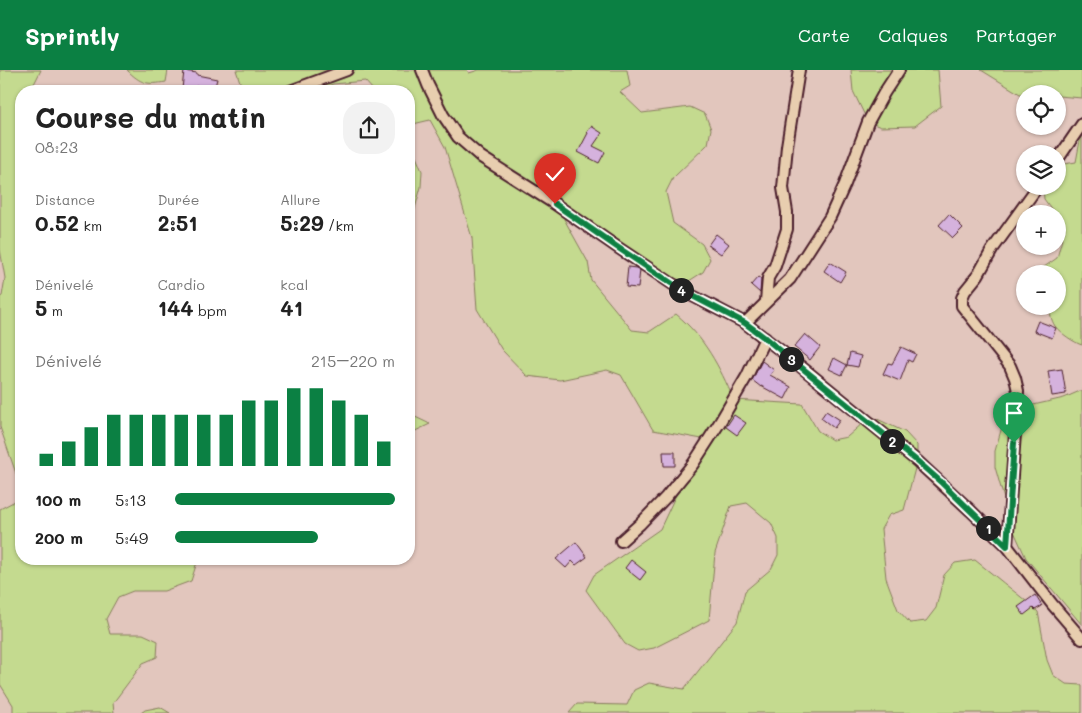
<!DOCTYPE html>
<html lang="fr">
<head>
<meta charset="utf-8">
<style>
	:root { --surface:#fff; --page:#f2f2f2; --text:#222; --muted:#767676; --accent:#0b8043 }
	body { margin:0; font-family:Mali,sans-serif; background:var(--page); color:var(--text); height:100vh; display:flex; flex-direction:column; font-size:19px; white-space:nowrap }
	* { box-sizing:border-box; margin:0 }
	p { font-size:16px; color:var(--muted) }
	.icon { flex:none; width:28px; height:28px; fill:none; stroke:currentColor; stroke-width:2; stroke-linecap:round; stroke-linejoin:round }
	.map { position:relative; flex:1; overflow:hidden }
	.side { position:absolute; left:15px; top:15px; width:400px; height:480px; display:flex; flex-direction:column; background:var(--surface); border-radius:20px; box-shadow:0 1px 4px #0004 }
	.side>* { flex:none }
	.buttons { position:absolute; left:1016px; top:15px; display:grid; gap:10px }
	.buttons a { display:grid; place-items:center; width:50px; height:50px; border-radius:50%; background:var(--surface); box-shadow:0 1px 4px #0004; font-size:25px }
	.pin { position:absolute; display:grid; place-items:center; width:42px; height:42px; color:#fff; margin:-51px -21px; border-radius:50% 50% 50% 0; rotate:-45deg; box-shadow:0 0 5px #0007 }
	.pin .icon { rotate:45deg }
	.km { position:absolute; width:25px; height:25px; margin:-12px; border-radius:50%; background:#222; color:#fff; font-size:14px; line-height:25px; text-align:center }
	.round { display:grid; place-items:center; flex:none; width:52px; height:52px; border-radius:20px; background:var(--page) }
	.overview { display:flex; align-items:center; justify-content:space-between; height:85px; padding:0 20px }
	h1 { font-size:28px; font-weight:700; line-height:38px }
	.figures { display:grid; grid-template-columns:repeat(3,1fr); gap:8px; height:85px; padding:5px 20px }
	.figures div { display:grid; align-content:center }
	.figures b { font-size:21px; font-weight:700 }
	.figures small { font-size:14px; font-weight:400 }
	.figures p { font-size:14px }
	.chart { height:140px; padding:10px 20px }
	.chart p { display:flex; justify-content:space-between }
	.chart svg { width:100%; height:90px; margin-top:5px; stroke:var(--accent); stroke-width:6 }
	ul { padding:0 20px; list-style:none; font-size:16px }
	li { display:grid; grid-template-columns:80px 60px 1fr; align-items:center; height:38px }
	li i { height:12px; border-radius:6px; background:var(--accent) }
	header { display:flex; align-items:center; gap:30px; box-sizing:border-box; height:70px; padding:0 25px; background:var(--accent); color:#fff }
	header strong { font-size:24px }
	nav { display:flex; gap:28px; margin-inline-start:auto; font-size:18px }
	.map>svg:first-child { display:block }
</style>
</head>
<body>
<header>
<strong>Sprintly</strong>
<nav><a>Carte</a><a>Calques</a><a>Partager</a></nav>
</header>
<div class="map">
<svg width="1082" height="643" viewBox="0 0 1082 643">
	<rect width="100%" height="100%" fill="#e2c6bd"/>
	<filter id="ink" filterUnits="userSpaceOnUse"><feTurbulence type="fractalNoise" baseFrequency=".02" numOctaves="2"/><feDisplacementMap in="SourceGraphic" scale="10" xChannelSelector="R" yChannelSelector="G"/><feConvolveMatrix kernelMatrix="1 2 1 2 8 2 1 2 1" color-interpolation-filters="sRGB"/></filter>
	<g filter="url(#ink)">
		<g fill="#c4da8f" stroke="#877c5d">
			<path d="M0,0H41L34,14L33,21H21V489H198L191,511L164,521H133L118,527L106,549L110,564H143L158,571L157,587L143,593L113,633L114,643H13V635L0,614V439L17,430L20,415L0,357V227L2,226L5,208L0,179Z"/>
			<path d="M127,0H168L166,12C147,15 141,14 127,0Z"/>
			<path d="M236,0H467L469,3L479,0H627L630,16L620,22L642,43L690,37L705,44L711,59L708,74L673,108L666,122L673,153L702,174L710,189L703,202L689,211L672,208L617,177L609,165L570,138L564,149L588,192L591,210L632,260L649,262L676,244C705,268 719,296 734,330L802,334L818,361L832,370L847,367L871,346L905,362L917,375V391L904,440L889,445L881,459L886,508L898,540L910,553L926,551L936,538L944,505L955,493L975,490L1026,531L1038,542L1047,590L1053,605L1066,614L1082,615V643H569L577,634L627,635L634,620L649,613L684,619L737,552L745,521L771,499L778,485V468L771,453L747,433L731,436L715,483L709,550L654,578L638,581L625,574L586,520L594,505L660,459L702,369L653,360L621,305L607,300L560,310L527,306L502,280L477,239L472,168L445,77L430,50L409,55V21H374L365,11L333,14L317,21H243Z"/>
			<path d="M851,0H938L941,36L915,56L881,57L868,52L853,21Z"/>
			<path d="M981,0H1082V28L1058,26V24H1020Z"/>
			<path d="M1082,60V275C1075,273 1060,263 1055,256C1051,250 1050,243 1049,236H1058V204H1034L1057,188L1065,158L1058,148V144H1055L1044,129L1043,116H1058V95L1076,92Z"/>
			<path d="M409,70L422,101L421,117L409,160Z"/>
			<path d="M1082,320V555L1026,488L1012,457L995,397V381L1004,350L1016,339L1064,328Z"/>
			<path d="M409,344L430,354L409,364Z"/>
			<path d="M160,637L170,643H141L145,640Z"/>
		</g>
		<g fill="#d5b2dd" stroke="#4a1f2b">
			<path d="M184,1L197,3V5L217,9L214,20L196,16L195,21L182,19Z"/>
			<path d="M591,56L602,63L593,76L605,82L599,93L578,82L588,63L587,62Z"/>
			<path d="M949,144L963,158L953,168L939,155Z"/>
			<path d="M716,164L729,174L721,184L708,175Z"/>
			<path d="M830,192L846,202L840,212L824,201Z"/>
			<path d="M628,197L636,198L640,200L638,218L626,217Z"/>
			<path d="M758,207L761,209L760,223L751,215Z"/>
			<path d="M1038,251L1056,258L1052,268L1034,261Z"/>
			<path d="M805,264L820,277L810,290L794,277Z"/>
			<path d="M901,277L916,284L912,292L908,290L900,311L883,304L888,293L892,294Z"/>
			<path d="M850,283L861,286L858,297L847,295Z"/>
			<path d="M834,288L847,295L842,305L829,299Z"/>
			<path d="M762,291L774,300L770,305L791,317L785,329L761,316V317L752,310Z"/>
			<path d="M1062,299L1066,324L1052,326L1048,301Z"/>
			<path d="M826,341L840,350L834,358L821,348Z"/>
			<path d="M734,345L746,353L737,365L726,357Z"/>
			<path d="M663,382H675V396H664Z"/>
			<path d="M576,472L587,487L576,495L572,491L566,498L556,489Z"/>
			<path d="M631,490L646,502L640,510L625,498Z"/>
			<path d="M1035,525L1042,536L1035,540L1033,538L1024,545L1018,537Z"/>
		</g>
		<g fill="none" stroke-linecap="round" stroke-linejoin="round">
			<defs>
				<g id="minor">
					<path d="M422,0L428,15L443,45L458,67L481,87L555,134L617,177L683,221L745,253L789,287L917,391L971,441L1007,476L1052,534L1082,569"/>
					<path d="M290,21L347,0"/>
					<path d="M1058,89L1082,54"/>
					<path d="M766,231L768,208L775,196L787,159V142L783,118L787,76L799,0"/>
					<path d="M745,253L790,209L830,147L845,114L868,52L884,23L899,0"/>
					<path d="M621,471L640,454L666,427L693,394L720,352L747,306L765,268"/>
					<path d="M1007,476L1018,321L1015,308L1010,296L962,236V228L965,221L978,205L992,180L1038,116"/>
				</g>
			</defs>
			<use href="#minor" stroke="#4a1f2b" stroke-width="14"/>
			<use href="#minor" stroke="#e8ceaf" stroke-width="10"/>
		</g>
	</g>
	<g fill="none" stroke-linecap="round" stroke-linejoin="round" filter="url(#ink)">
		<defs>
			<path id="route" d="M555,134L617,177L683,221L745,253L765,268L917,391L942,413L1007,476L1014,373"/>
		</defs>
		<use href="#route" stroke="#fff" stroke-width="10"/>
		<use href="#route" stroke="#0b8043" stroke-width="6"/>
	</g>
</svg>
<div class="buttons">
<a><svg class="icon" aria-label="locate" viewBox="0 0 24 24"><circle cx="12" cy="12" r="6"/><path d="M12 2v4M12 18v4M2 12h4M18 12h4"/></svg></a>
<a><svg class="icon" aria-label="layers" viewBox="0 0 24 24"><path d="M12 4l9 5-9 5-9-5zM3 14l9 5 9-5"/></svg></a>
<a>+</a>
<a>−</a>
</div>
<div class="pin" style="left:1014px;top:373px;background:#1e9e55"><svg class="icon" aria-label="arrive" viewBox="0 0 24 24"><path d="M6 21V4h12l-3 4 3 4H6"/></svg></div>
<div class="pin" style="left:555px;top:134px;background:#d93025"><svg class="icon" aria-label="check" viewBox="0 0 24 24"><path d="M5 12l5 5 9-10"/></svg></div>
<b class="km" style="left:988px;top:458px">1</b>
<b class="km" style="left:892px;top:371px">2</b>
<b class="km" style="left:791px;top:289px">3</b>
<b class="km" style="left:681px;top:220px">4</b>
<section class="side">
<div class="overview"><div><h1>Course du matin</h1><p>08:23</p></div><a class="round"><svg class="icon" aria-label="share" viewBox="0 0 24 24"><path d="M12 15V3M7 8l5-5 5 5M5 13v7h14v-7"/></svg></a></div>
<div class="figures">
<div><p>Distance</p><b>0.52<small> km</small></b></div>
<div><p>Durée</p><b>2:51</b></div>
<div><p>Allure</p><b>5:29<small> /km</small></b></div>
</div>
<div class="figures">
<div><p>Dénivelé</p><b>5<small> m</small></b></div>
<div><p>Cardio</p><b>144<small> bpm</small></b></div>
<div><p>kcal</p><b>41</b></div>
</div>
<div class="chart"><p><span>Dénivelé</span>215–220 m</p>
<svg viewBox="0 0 160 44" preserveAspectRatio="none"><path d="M5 44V38M15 44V32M25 44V25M35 44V19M45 44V19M55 44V19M65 44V19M75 44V19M85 44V19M95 44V12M105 44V12M115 44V6M125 44V6M135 44V12M145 44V19M155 44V32"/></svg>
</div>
<ul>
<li><b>100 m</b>5:13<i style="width:100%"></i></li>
<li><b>200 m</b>5:49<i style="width:65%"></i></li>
</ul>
</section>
</div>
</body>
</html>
